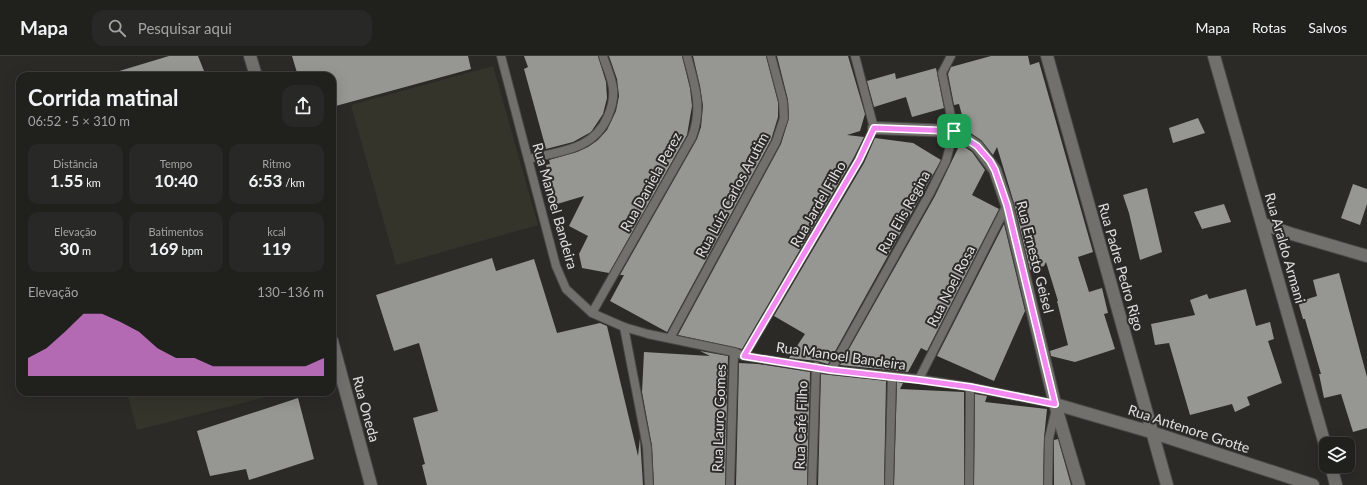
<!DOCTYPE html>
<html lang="pt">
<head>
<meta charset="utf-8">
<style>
	:root { --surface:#20201d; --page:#282826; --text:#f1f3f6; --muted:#a2a3a4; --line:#3d3e3b; --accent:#f38af2 }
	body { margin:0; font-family:Lato,sans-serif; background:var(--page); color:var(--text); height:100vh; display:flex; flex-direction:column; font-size:15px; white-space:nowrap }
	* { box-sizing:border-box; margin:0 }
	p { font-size:13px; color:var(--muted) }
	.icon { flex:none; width:22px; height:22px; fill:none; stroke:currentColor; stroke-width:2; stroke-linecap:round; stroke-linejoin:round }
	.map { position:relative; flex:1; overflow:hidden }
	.sheet { position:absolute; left:16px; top:16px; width:320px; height:324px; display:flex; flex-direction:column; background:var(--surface); border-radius:12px; box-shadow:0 4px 16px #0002,0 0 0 1px var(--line) }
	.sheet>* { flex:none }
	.tools { position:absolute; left:1319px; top:381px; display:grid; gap:8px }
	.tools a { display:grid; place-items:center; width:36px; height:36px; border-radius:8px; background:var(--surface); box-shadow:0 4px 16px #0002,0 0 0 1px var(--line); font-size:20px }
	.pin { position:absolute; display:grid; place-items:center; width:34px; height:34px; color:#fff; margin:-17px; border-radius:8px; box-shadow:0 2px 6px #0006 }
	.round { display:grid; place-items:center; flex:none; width:42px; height:42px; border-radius:12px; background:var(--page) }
	.head { display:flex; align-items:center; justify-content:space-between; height:68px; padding:0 12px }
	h1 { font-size:22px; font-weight:700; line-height:30px }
	.figures { display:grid; grid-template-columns:repeat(3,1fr); gap:6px; height:68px; padding:4px 12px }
	.figures div { display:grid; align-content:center; border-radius:10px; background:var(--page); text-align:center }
	.figures b { font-size:17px; font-weight:700 }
	.figures small { font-size:11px; font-weight:400 }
	.figures p { font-size:11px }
	.chart { height:112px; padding:8px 12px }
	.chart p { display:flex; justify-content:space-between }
	.chart svg { width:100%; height:72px; margin-top:4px; fill:var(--accent); opacity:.7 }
	header { display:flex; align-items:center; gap:24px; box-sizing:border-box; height:56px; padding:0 20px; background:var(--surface); border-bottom:1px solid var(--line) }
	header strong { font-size:19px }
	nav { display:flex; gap:22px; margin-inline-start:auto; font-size:14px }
	.search { width:280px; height:36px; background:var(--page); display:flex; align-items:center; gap:10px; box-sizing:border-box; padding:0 14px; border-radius:12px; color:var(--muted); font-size:15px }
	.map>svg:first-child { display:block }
</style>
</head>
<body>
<header>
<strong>Mapa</strong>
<div class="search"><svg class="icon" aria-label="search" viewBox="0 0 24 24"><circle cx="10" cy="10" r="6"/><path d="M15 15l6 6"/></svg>Pesquisar aqui</div>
<nav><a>Mapa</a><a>Rotas</a><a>Salvos</a></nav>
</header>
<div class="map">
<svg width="1367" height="429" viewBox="0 0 1367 429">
	<rect width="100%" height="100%" fill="#2b2a27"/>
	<g fill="#35342b">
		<path d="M493,10L538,169L396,209L351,49Z"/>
		<path d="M127,336H281V337L137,374Z"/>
	</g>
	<g fill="#969692">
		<path d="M169,0H198L206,20H117L116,16Z"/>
		<path d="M292,0H468L471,13L332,51V20H298Z"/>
		<path d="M524,0H598L606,26L607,42L603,58L591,76L573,86L546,93L524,13L528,11Z"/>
		<path d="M609,0H682L690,32L692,50L687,79L609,217L582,212L579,198L588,180L569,170L584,140L557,148L546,109L550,108L549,104L577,96L588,91L598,84L607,74L616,55L619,40L617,23Z"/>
		<path d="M693,0H766L778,46V61L771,84L667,276L610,245L624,219H620L697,83L701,71L703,50L700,30Z"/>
		<path d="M777,0H848L865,58L860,75L847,79L864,81L854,101L742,293L678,279L781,88L789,62L788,44Z"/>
		<path d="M991,0H1028L1030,9L1039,6L1093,196L1078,201L1089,236L1102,232L1108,257L1104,258L1115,293L1075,306L1051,300L1050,295L1068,289L1057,245H1058L1046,206L1044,210L1030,214L1014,147L997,91L993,99L981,84L966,74L959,48L954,49L948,18L951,11Z"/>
		<path d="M936,12L944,52L912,61L906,41L874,51L867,25L895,17L896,23Z"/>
		<path d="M1198,62L1205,77L1173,87L1169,72Z"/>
		<path d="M875,82L913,87L941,104L828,308L817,305L789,302L805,278L774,260L864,107Z"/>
		<path d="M960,88L972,96L985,114L972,139L999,153L927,295L921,292L908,316L840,309L935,140Z"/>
		<path d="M1353,128L1367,133V148L1360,169L1341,162Z"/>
		<path d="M1147,132L1162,196L1140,204L1129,157L1123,139Z"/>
		<path d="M1224,148L1231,166L1202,173L1194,156Z"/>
		<path d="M1004,168L1025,255L994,325L937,300Z"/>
		<path d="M492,202L496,215L534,203L557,277L600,267L607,270L638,400L640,382L643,429H427L422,409L425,408L413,362L438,355L419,287L394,295L376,239Z"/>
		<path d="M1339,217L1367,321V372L1353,376L1341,338L1324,342L1319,318H1321L1305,263H1303L1298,246L1317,240L1313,224Z"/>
		<path d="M1246,233L1256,270L1270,266L1274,283L1268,285L1282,327L1247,341L1250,349L1235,356L1232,348L1190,359L1169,287L1155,289L1151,268L1195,259L1190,244L1207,238L1209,243Z"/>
		<path d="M700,295L728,300L725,429H654L652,390L642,336L644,296L710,300Z"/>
		<path d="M739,307L758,308L810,316L807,429H736Z"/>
		<path d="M821,318L886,325L884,429H818Z"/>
		<path d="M897,326L903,327L900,333L964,336V429H894Z"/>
		<path d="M975,338L987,340L985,346L1047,353L1044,382L1043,429H974Z"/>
		<path d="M298,342L314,403L249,424L246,413L210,420L197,375Z"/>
		<path d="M1058,383L1071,429H1054V384Z"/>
	</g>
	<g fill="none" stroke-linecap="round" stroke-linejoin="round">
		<defs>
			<g id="service">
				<path d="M501,0L556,210L566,233L592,257L624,271L648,278L734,296L744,300L831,314L919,323L970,331L1055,348"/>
				<path d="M528,103C561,95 594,94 608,60C612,51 614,42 613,33C612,22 606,10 603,0"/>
				<path d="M592,257L692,81C703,51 695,30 687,0"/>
				<path d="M624,271L647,391L649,429"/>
				<path d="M670,282L776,86L784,62L783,45L771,0"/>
				<path d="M744,300L859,104L874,72L855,0"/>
				<path d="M831,314L930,137L946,105L954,75L942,17L951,0"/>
				<path d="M919,323L1007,149"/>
				<path d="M730,429L734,296"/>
				<path d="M812,429L816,310"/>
				<path d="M889,429L892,321"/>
				<path d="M969,429L970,331"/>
				<path d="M1048,429L1049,382L1056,353"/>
			</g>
			<g id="minor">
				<path d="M1047,0L1167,429"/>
				<path d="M1214,0L1326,392"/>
				<path d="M874,72L954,75L977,90L995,114L1007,149L1055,348L1079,429"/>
				<path d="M1263,168L1292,178L1367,200"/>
				<path d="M1055,348L1151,376L1313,429"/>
				<path d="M1331,410L1336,429"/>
			</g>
			<g id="tertiary">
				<path d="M250,0L256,20"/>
				<path d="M332,285L371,429"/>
			</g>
		</defs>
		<use href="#service" stroke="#494846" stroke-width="10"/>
		<use href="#minor" stroke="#494846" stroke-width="14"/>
		<use href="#tertiary" stroke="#494846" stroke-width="14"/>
		<use href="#service" stroke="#71706c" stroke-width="8"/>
		<use href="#minor" stroke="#71706c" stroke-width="12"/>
		<use href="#tertiary" stroke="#71706c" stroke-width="12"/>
	</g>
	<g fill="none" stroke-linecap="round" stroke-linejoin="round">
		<defs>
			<path id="route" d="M874,72L954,75L977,90L990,105L995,114L1007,149L1055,348L970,331L919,324L831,314L744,300L859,104Z"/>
		</defs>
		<use href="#route" stroke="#fff" stroke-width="8"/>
		<use href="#route" stroke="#f38af2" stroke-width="5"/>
	</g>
	<g text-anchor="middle" stroke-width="4" stroke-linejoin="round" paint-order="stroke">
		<g font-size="14" fill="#e1e0de" stroke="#2b2a27">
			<text transform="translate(651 126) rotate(-61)" y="5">Rua Daniela Perez</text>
			<text transform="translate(732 139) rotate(-62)" y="5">Rua Luiz Carlos Arutim</text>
			<text transform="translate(818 148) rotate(-60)" y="5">Rua Jardel Filho</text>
			<text transform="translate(555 150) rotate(74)" y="5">Rua Manoel Bandeira</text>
			<text transform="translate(904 156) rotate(-61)" y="5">Rua Elis Regina</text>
			<text transform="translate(1285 192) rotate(74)" y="5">Rua Araldo Armani</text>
			<text transform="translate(1035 201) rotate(76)" y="5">Rua Ernesto Geisel</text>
			<text transform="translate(1121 211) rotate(74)" y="5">Rua Padre Pedro Rigo</text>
			<text transform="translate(951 230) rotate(-63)" y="5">Rua Noel Rosa</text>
			<text transform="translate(841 300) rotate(8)" y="5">Rua Manoel Bandeira</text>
			<text transform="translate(366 353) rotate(75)" y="5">Rua Oneda</text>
			<text transform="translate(719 362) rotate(-88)" y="5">Rua Lauro Gomes</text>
			<text transform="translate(801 369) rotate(-88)" y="5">Rua Café Filho</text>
			<text transform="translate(1189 373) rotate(18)" y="5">Rua Antenore Grotte</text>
		</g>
	</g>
</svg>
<div class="tools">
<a><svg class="icon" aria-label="layers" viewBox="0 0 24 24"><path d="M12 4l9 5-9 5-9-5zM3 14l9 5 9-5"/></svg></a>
</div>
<div class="pin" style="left:954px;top:75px;background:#1e9e55"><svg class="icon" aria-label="arrive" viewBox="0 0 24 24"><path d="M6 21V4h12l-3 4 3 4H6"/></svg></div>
<section class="sheet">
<div class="head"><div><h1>Corrida matinal</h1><p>06:52 · 5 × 310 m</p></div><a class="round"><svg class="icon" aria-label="share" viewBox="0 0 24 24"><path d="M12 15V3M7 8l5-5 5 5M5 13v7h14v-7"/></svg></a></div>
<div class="figures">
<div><p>Distância</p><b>1.55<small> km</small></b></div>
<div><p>Tempo</p><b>10:40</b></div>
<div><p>Ritmo</p><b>6:53<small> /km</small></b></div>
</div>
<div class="figures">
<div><p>Elevação</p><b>30<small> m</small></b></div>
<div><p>Batimentos</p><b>169<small> bpm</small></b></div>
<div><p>kcal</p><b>119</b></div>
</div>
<div class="chart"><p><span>Elevação</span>130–136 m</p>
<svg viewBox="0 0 160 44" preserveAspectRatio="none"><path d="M0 44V33L10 27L20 17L30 6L40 6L50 11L60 17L70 27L80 33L90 33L100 38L110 38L120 38L130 38L140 38L150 38L160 33V44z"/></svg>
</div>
</section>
</div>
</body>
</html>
